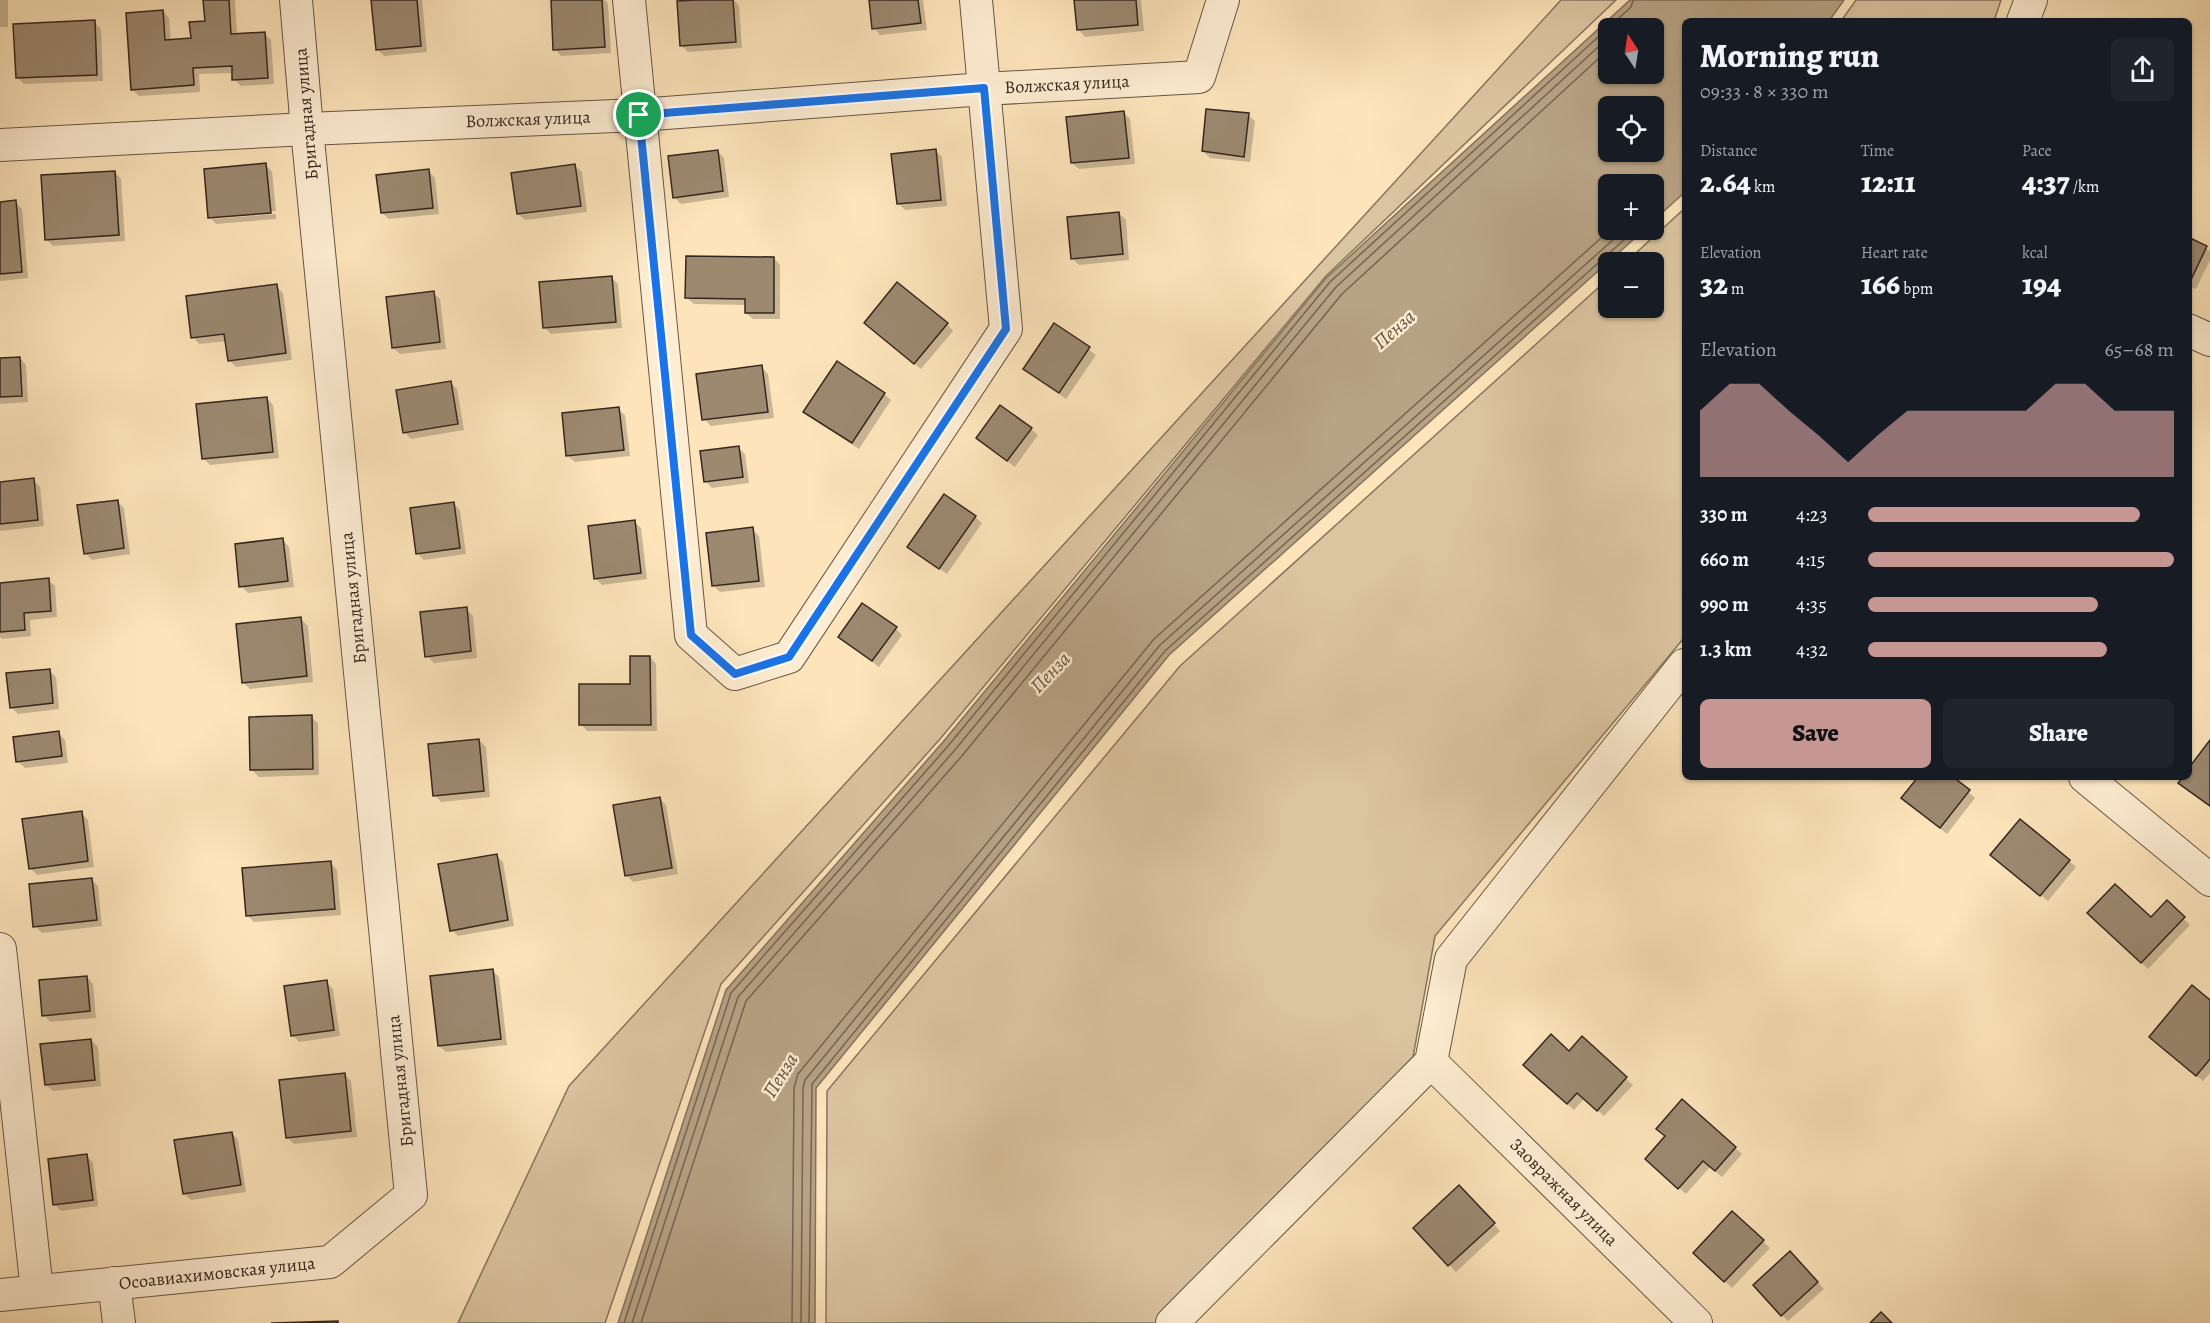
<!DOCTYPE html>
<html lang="en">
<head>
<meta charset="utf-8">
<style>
	:root { --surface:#171b24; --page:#20242c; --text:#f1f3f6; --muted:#9ea1a6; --accent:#c59692 }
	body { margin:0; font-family:Alegreya,serif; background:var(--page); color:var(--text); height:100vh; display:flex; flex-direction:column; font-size:22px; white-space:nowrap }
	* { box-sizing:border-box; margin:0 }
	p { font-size:20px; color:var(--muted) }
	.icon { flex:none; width:33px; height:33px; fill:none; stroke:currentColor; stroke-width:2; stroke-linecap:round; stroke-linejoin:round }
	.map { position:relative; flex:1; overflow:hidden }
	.details { position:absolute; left:1682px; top:18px; width:510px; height:762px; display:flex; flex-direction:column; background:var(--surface); border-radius:9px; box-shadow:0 2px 4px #0004 }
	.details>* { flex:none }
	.needle { width:39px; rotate:348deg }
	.fabs { position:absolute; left:1598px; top:18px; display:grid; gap:12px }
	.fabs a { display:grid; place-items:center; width:66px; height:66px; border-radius:9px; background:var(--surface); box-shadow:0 2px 4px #0004; font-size:30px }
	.pin { position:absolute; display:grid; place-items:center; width:51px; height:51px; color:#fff; margin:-26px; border:3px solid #fff; border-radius:50%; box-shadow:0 2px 6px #0007 }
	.round { display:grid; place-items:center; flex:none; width:63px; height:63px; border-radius:9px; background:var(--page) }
	.summary { display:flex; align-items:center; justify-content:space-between; height:102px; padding:0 18px }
	h1 { font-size:33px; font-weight:800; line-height:45px }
	.metrics { display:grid; grid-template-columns:repeat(3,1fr); gap:9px; height:102px; padding:6px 18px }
	.metrics div { display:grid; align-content:center }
	.metrics b { font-size:30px; font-weight:800 }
	.metrics small { font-size:16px; font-weight:400 }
	.metrics p { font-size:16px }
	.chart { height:168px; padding:12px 18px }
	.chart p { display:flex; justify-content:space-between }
	.chart svg { width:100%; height:108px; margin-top:6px; fill:var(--accent); opacity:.7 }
	.button { display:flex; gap:12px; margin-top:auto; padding:12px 18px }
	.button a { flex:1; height:69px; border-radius:9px; background:var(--accent); color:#111; font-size:24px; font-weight:800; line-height:69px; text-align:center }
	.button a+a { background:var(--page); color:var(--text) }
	ul { padding:0 18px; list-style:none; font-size:20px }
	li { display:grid; grid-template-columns:96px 72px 1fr; align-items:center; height:45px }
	li i { height:15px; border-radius:8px; background:var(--accent) }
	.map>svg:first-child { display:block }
</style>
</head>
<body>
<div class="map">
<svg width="2210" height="1323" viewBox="0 0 2210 1323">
	<rect width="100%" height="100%" fill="#fde4ba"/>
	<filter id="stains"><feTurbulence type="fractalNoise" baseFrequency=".00333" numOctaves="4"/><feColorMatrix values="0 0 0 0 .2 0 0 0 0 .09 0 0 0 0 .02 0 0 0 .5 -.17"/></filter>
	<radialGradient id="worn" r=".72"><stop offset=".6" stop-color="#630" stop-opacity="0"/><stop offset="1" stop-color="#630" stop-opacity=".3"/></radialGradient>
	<g fill="#dbc4a0" stroke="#877560" stroke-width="1.5">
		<path d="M1561,0H1616L1326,276L940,739L721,984L605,1323H458L569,1086Z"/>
		<path d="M1856,0H2001L1994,21H1841Z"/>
		<path d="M1684,209V638L1435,936L1413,1057L1156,1323H826L827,1091L1180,666L1608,279V308H1653V262H1626Z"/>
	</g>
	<path fill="#b8a385" stroke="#83715c" stroke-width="1.5" fill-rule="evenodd" d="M1630,0H1844L1829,21H1684V193L1653,221V184H1608V230H1644L1169,655L816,1088L815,1323H618L726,990L943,742L1326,278ZM1608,28H1653V74H1608ZM1608,106H1653V152H1608Z"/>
	<g fill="#0003">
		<rect x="0" y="0" width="8" height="27"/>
		<path d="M205,0H235L237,35L264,33L271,40L274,84L241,86L234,79V73L199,74L200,92L139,96L132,89L163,11L169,18L171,41L192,40L206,23Z"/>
		<path d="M373,0H422L427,52L384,56L377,49Z"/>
		<path d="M552,0H605L608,4L611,53L561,56L555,49Z"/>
		<path d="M716,0H734L739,6L742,48L688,52L681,45Z"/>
		<path d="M870,0H923L927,30L880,35L874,28Z"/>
		<path d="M1076,0H1141L1144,31L1085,37L1079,30Z"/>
		<path d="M94,22L101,29L103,81L24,84L17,77Z"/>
		<path d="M1124,113L1130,119L1135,164L1079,169L1072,163Z"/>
		<path d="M1248,115L1255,121L1250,162L1210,158L1203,151Z"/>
		<path d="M935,150L942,157L947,206L905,210L898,203Z"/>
		<path d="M718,152L724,158L729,197L681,204L674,197Z"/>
		<path d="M266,165L272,172L276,211L213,216V219L276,214V219L216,224L210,217Z"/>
		<path d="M575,166L582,172L587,212L525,220L518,214Z"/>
		<path d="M428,171L435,178L439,214L389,219L382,213Z"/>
		<path d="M115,172L121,179L125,241L53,246L47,240Z"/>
		<path d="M15,202L22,209L28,278L0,281V203Z"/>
		<path d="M1119,213L1126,220L1129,260L1079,265L1072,258Z"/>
		<path d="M2188,239L2210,251V260L2196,289L2188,286Z"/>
		<path d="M774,258L780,265V319H753L746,313V305L694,304L687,298Z"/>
		<path d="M611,277L618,284L622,328L551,334L544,327Z"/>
		<path d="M276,286L283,293L292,360L236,367L229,360L227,341L199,344L193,337Z"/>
		<path d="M433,293L440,299L446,349L400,354L393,348Z"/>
		<path d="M947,324L953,331L921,369L872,330Z"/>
		<path d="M1055,325L1096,355L1066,399L1025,369Z"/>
		<path d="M20,358L26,365L28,402L0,404V360Z"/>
		<path d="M761,367L768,374L774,418L711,426L704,419Z"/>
		<path d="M450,382L457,389L464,430L411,439L404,432Z"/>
		<path d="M884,394L891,400L859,449L812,418L805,411Z"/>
		<path d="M267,398L273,405L279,458L210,465L204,459Z"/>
		<path d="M618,409L625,415L630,456L575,462L568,456Z"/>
		<path d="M1031,429L1038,435L1015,467L978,438Z"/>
		<path d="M738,448L745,454L749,483L712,488L705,481Z"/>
		<path d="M33,480L40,487L44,526L0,531V484Z"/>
		<path d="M117,502L124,508L130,554L92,560L85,553Z"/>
		<path d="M453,503L460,510L466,554L424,560L417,553Z"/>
		<path d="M975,517L982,523L947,574L909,547Z"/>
		<path d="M634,522L641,528L647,579L602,585L595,578Z"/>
		<path d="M752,529L759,536L765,587L720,592L713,585Z"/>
		<path d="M283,540L289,547L294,587L248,593L241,586Z"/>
		<path d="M48,580L55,586L57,617L30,620L31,636L2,639L0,637V584Z"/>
		<path d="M466,609L473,616L477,658L434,663L427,656Z"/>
		<path d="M301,619L308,626L313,682L250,689L243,682Z"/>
		<path d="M896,629L902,635L879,667L840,637Z"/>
		<path d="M650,657L656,664L657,731H587L581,724L631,686Z"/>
		<path d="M49,670L56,677L59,709L18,714L11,707Z"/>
		<path d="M311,717L318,723L319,775L259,777L252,770Z"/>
		<path d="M58,733L65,740L68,763L25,768L18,762Z"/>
		<path d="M479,740L486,747L490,797L441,802L435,795Z"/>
		<path d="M1920,777H1951L1975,798L1947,834L1910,805Z"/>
		<path d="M659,798L666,805L678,874L633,882L626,875Z"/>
		<path d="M81,813L88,820L94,867L37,875L30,868Z"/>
		<path d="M496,855L503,862L514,926L458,936L452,930Z"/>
		<path d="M1998,861H2069L2076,867L2048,901Z"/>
		<path d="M331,863L337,870L341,915L254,922L247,915Z"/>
		<path d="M91,879L98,886L102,926L42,933L35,926Z"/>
		<path d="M2167,903L2190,925L2148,969L2089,913L2151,919Z"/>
		<path d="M493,971L499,977L507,1045L446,1052L439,1046Z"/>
		<path d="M87,977L93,984L96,1018L50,1022L44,1015Z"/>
		<path d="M326,982L333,989L340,1036L299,1042L293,1036Z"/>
		<path d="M2210,1002V1073L2203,1081L2157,1043Z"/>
		<path d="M1582,1038L1633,1085L1604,1116L1584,1099L1574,1110L1531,1071L1569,1053Z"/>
		<path d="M91,1040L98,1047L101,1086L53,1091L46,1085Z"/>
		<path d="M344,1074L351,1081L357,1137L294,1144L287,1137Z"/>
		<path d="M232,1133L238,1140L246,1192L191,1200L184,1194Z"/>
		<path d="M1735,1148L1742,1154L1722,1177L1710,1167L1686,1194L1654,1166Z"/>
		<path d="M87,1156L93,1163L98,1206L61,1211L54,1204Z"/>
		<path d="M1459,1187L1500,1231L1456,1272L1415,1228Z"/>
		<path d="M1733,1213L1770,1248L1732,1288L1695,1253Z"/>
		<path d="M1797,1260L1824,1289L1788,1321L1782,1315Z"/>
	</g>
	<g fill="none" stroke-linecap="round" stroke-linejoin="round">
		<g stroke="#766452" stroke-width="1.5">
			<path d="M624,1323L731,993L948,746L1330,282L1631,7L1633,0"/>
			<path d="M632,1323L738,997L954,751L1336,287L1608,38"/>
			<path d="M641,1323L746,1001L961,757L1342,294L1608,50"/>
			<path d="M792,1323L794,1088L798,1074L1154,639L1610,230"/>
			<path d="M801,1323L803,1088L805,1080L1160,645L1624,230"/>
			<path d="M809,1323L812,1084L1165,651L1635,230"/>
		</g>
	</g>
	<g fill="#9c8970" stroke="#33261f" stroke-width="1.5">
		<path d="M203,0H229L231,34L265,32L268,78L232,80V66L193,68L194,85L131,90L126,13L163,10L165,40L191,38L189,22L205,21Z"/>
		<path d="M371,0H417L421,46L376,50Z"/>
		<path d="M551,0H602L605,47L553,50Z"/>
		<path d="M696,0H733L736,42L680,46L677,1Z"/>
		<path d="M869,0H918L921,23L872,29Z"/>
		<path d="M1074,0H1136L1138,25L1077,30Z"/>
		<path d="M95,20L97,75L16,78L13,24Z"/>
		<path d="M1206,109L1249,113L1244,157L1202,151Z"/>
		<path d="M1124,111L1129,158L1071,163L1066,117Z"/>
		<path d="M936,149L941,200L897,204L891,154Z"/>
		<path d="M718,150L723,191L673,198L668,156Z"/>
		<path d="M266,163L271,213L208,218L204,169Z"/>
		<path d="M575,164L581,206L517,214L511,173Z"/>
		<path d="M429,169L433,208L381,213L376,175Z"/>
		<path d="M115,171L119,235L45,240L41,175Z"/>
		<path d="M16,200L22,272L0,274V202Z"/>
		<path d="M1119,212L1123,254L1071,259L1067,217Z"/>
		<path d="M2188,237L2207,246L2189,284L2188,283Z"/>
		<path d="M686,256L774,257V313H745V299L685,298Z"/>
		<path d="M612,276L616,322L543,328L539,282Z"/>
		<path d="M897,282L948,323L914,364L864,323Z"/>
		<path d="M277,284L286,353L228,361L224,334L191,338L186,296Z"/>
		<path d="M434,291L440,342L392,348L386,297Z"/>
		<path d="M1054,323L1090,347L1059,393L1023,369Z"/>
		<path d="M20,357L22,396L0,397V358Z"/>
		<path d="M837,361L885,393L852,443L803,412Z"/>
		<path d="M762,365L768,412L702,420L696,374Z"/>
		<path d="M451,381L458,424L403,433L396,390Z"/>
		<path d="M267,397L273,452L202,459L196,404Z"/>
		<path d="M1000,405L1032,428L1007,461L976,438Z"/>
		<path d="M619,407L624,450L566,456L562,413Z"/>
		<path d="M739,446L743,477L704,482L700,451Z"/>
		<path d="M34,478L38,520L0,524V482Z"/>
		<path d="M944,494L976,516L939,569L907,547Z"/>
		<path d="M118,500L124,548L84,554L77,505Z"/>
		<path d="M454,502L460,548L416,554L410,508Z"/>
		<path d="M635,520L641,573L594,579L588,526Z"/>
		<path d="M753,527L759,581L712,586L706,533Z"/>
		<path d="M283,538L288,581L239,587L235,544Z"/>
		<path d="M49,578L51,611L24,613L25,630L0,632V583Z"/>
		<path d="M862,603L897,627L872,661L838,637Z"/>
		<path d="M467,607L471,651L425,657L420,612Z"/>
		<path d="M301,617L307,676L242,683L236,624Z"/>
		<path d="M630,656H650L651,725H579V684H630Z"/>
		<path d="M50,669L53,703L10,708L6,673Z"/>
		<path d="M312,715L313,769L250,770L249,717Z"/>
		<path d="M59,731L62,756L16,762L13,737Z"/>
		<path d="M479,739L484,791L433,796L428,744Z"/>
		<path d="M2210,740V806L2178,783L2183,777H2188V769Z"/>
		<path d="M1918,777H1953L1970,790L1940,828L1901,798Z"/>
		<path d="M660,797L672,868L625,876L613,805Z"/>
		<path d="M82,811L88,861L29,869L22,819Z"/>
		<path d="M2020,819L2070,860L2040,896L1990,855Z"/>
		<path d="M497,854L508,920L450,931L438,864Z"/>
		<path d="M331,861L335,909L246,916L242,868Z"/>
		<path d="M92,878L97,920L33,927L29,884Z"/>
		<path d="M2115,884L2151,917L2167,900L2185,917L2141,963L2087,913Z"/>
		<path d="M493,969L501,1039L438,1046L430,976Z"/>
		<path d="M87,976L90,1011L42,1016L39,980Z"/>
		<path d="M327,980L334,1030L291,1036L284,986Z"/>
		<path d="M2192,985L2210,1000V1059L2196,1076L2149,1037Z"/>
		<path d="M1551,1034L1569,1051L1582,1036L1627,1077L1597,1111L1577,1093L1567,1104L1523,1065Z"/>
		<path d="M91,1039L95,1080L45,1085L40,1044Z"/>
		<path d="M345,1073L351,1131L286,1138L279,1080Z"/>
		<path d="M1682,1099L1736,1147L1715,1171L1703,1161L1678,1189L1645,1159L1665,1136L1656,1129Z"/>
		<path d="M232,1132L241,1185L183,1194L174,1140Z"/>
		<path d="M87,1154L93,1200L53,1205L48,1159Z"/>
		<path d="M1459,1185L1495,1223L1448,1266L1413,1228Z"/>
		<path d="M1732,1211L1764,1240L1724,1282L1693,1253Z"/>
		<path d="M1790,1251L1818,1282L1781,1316L1753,1285Z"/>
		<path d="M1881,1312L1892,1323H1870Z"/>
		<path d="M338,1321V1323H271Z"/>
	</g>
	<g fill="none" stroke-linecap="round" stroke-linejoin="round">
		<defs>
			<g id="minor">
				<path d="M629,0L691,635L735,674L789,657L1006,329L976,0"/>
				<path d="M2023,21L2031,0"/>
				<path d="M0,145L307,129L639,115L984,89L1199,77L1223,0"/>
				<path d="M2188,330L2210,340"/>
				<path d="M2085,777L2210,880"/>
				<path d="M0,949L37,1291"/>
				<path d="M1431,1062L1696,1323"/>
				<path d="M114,1283L119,1323"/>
				<path d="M0,1295L330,1262L411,1195L307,129L296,0"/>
				<path d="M1172,1323L1431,1062L1451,959L1684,665"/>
			</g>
		</defs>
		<use href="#minor" stroke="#665646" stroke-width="34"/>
		<use href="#minor" stroke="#feedd2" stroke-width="32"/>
	</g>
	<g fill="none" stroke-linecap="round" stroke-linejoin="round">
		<defs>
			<path id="route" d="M984,88L1006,329L789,657L735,674L691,635L639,115Z"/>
		</defs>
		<use href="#route" stroke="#fff" stroke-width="12"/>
		<use href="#route" stroke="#1a73e8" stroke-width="8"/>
	</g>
	<g text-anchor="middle" stroke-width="5" stroke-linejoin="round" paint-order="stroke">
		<g font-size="18" fill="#33261f" stroke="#feedd2">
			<text transform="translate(1067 84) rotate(-3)" y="6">Волжская улица</text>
			<text transform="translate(306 114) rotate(-95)" y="6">Бригадная улица</text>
			<text transform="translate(528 119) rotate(-2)" y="6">Волжская улица</text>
			<text transform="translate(353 598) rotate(-96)" y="6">Бригадная улица</text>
			<text transform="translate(400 1081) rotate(-96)" y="6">Бригадная улица</text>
			<text transform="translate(1564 1192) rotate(45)" y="6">Заовражная улица</text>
			<text transform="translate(217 1273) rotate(-6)" y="6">Осоавиахимовская улица</text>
		</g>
		<g font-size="20" font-style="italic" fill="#625243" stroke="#feedd2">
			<text transform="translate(1394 329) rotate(-41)" y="7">Пенза</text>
			<text transform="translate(1050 672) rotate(-46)" y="7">Пенза</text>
			<text transform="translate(780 1075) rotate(-58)" y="7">Пенза</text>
		</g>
	</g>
	<rect width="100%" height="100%" filter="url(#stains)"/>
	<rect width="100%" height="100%" fill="url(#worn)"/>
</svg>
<div class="fabs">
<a><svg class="needle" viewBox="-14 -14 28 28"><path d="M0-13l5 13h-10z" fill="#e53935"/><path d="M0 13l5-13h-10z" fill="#9ea1a6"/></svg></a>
<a><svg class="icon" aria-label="locate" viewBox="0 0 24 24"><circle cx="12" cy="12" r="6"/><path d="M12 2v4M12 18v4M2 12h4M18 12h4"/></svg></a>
<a>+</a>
<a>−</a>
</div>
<div class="pin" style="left:639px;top:115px;background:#1e9e55"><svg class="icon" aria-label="arrive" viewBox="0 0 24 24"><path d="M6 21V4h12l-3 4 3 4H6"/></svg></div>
<section class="details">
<div class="summary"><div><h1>Morning run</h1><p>09:33 · 8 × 330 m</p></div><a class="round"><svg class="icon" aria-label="share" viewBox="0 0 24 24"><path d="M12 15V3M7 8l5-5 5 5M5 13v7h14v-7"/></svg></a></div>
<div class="metrics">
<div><p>Distance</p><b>2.64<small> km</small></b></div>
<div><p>Time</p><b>12:11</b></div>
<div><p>Pace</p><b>4:37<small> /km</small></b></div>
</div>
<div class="metrics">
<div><p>Elevation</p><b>32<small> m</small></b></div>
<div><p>Heart rate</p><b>166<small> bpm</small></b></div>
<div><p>kcal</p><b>194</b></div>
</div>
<div class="chart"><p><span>Elevation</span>65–68 m</p>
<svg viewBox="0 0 160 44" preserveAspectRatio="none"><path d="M0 44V17L10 6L20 6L30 17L40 27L50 38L60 27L70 17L80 17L90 17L100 17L110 17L120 6L130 6L140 17L150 17L160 17V44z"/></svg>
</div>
<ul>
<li><b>330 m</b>4:23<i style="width:89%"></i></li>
<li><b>660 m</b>4:15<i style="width:100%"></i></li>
<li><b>990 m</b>4:35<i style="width:75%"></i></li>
<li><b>1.3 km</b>4:32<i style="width:78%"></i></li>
</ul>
<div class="button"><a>Save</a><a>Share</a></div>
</section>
</div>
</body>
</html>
